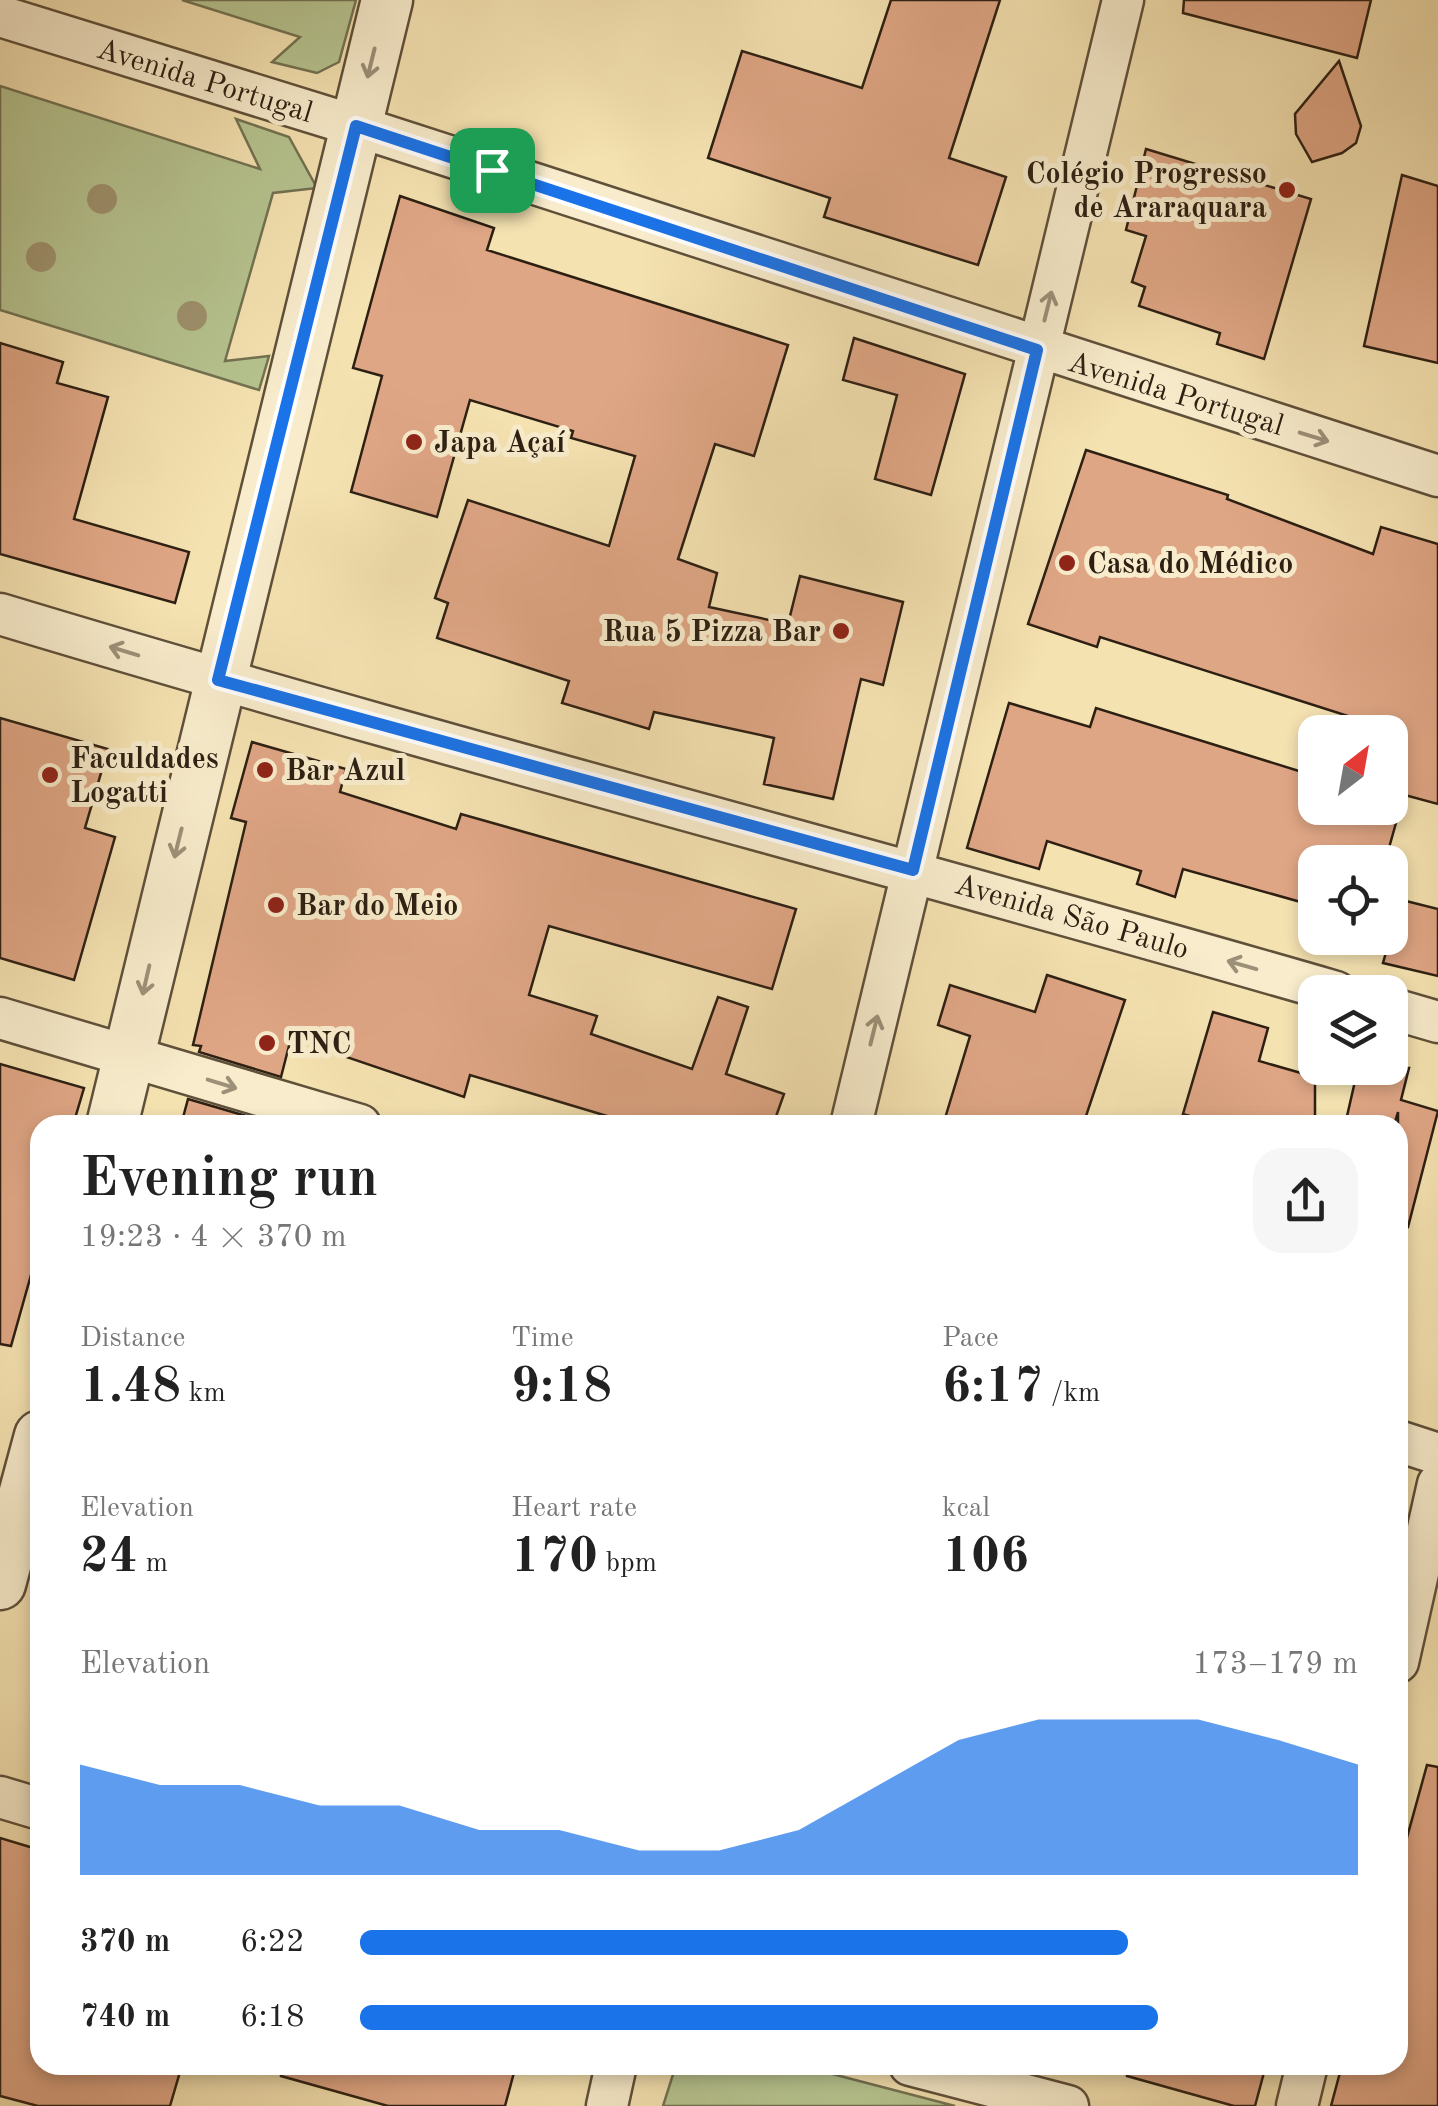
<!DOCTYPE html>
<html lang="en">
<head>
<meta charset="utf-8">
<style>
	:root { --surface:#fff; --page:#f6f6f6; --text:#222; --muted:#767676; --accent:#1a73e8 }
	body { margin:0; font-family:"Old Standard TT",serif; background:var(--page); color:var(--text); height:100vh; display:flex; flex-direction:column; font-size:38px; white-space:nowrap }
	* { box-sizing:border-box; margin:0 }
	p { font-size:32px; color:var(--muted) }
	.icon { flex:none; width:55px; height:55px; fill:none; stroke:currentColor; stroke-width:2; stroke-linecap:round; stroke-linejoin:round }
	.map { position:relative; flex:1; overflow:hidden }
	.sheet { position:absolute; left:30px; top:1115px; width:1378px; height:960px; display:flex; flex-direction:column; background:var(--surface); border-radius:30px; box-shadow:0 5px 15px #0003 }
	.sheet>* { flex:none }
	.needle { width:65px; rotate:31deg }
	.controls { position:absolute; left:1298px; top:715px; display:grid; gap:20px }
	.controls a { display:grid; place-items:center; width:110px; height:110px; border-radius:20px; background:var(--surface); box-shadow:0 5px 15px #0003; font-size:50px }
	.pin { position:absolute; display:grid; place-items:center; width:85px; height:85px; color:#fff; margin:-42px; border-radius:20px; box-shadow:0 5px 15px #0006 }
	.round { display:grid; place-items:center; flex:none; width:105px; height:105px; border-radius:30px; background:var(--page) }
	.headline { display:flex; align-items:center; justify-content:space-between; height:170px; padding:0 50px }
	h1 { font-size:55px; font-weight:700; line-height:75px }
	.figures { display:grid; grid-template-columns:repeat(3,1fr); gap:15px; height:170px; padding:10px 50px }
	.figures div { display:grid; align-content:center }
	.figures b { font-size:50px; font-weight:700 }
	.figures small { font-size:28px; font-weight:400 }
	.figures p { font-size:28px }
	.chart { height:280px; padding:20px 50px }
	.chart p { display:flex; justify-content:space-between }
	.chart svg { width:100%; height:180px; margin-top:10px; fill:var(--accent); opacity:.7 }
	ul { padding:0 50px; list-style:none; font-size:32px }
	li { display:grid; grid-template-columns:160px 120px 1fr; align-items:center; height:75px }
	li i { height:25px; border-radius:12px; background:var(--accent) }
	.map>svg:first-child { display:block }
</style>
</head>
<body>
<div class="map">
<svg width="1438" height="2106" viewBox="0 0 1438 2106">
	<rect width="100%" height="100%" fill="#f5e2b1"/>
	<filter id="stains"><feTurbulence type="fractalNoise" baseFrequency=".002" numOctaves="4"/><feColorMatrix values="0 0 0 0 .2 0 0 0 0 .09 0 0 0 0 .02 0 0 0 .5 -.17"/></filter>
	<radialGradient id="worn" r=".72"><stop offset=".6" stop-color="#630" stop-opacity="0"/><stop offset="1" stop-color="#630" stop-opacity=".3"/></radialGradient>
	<g fill="#b6c490" stroke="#727252" stroke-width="2.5">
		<path d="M182,0H356L339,62L317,73L272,62L300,37Z"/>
		<path d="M0,86L260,169L236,119L289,137L317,188L273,193L225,361L269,356L259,390L0,310Z"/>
		<path d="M676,2065H798L955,2106H663Z"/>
	</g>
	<g fill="#dfa685" stroke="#2d2013" stroke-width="2.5">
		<path d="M891,0H1000L949,158L1006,177L978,265L824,217L830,198L708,158L742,51L862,88Z"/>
		<path d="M1184,0H1371L1357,58L1183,13Z"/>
		<path d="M1339,61L1361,126L1356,143L1342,153L1312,162L1296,134L1295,114Z"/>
		<path d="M1146,149L1311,199L1264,359L1217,344L1220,333L1139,306L1145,287L1132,282L1146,236L1126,230Z"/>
		<path d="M1402,175L1438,186V363L1364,346Z"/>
		<path d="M400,196L494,228L487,250L788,345L754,456L715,444L678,559L717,573L709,607L788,624L800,576L903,602L883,685L861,679L833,799L764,784L774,738L654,712L649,729L562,703L569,681L437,638L448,603L435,598L468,500L609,546L635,456L571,438L573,431L470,400L437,517L351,492L382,376L353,368Z"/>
		<path d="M854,338L965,374L931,495L875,479L897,395L843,380Z"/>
		<path d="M0,343L63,362L57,383L108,397L74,519L189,552L175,603L0,554Z"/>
		<path d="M1086,450L1228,495L1227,499L1373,554L1381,527L1438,544V804L1390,791V732H1367L1370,723L1100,637L1097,647L1028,624Z"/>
		<path d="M1009,703L1090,727L1096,708L1315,776V808H1339L1396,823L1385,862H1315V906L1183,869L1175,897L1137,884L1141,871L1047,841L1039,869L967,848Z"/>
		<path d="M0,718L108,749L85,828L115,837L74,980L0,958Z"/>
		<path d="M252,742L346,769L340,792L456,829L461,814L796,909L772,989L549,926L529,995L597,1016L591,1034L692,1069L718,997L748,1007L726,1074L784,1094L773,1125H637L470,1075L464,1097L291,1038L281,1077L199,1052L201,1046L193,1045L246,822L231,818Z"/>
		<path d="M1390,897L1438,909V976L1383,963L1390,938Z"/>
		<path d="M1047,975L1125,1000L1083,1125H943L970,1036L938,1025L950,985L1035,1012Z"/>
		<path d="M1213,1012L1268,1028L1259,1061L1315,1077V1125H1219L1183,1114Z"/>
		<path d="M0,1064L84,1088L73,1125H40V1243L11,1346L0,1344Z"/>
		<path d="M1358,1068H1409L1401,1100L1438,1111L1408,1227L1398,1225V1112L1394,1125H1345Z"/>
		<path d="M188,1099L270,1123V1125H181Z"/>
		<path d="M1427,1765L1438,1767V2106H1331L1342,2065H1398V1870Z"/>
		<path d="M0,1838L40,1850V2065H182L170,2106H38L0,2096Z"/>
		<path d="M283,2065H516L505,2106H388L281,2076Z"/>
		<path d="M1128,2065H1266L1255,2106H1234L1127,2076Z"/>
	</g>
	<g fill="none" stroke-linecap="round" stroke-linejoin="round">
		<defs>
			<g id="minor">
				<path d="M0,16L356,126L1438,476"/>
				<path d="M0,614C443,748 891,863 1336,992"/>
				<path d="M1390,1008L1438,1022"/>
				<path d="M0,1018L360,1125"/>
				<path d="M851,1125L1123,0"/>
				<path d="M1398,1441L1438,1454"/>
				<path d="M1398,1662L1438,1484"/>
				<path d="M0,1797L40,1809"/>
				<path d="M910,2065L1068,2106"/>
				<path d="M607,2106L616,2065"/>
				<path d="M1297,2106L1307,2065"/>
			</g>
			<g id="tertiary">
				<path d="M112,1125L387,0"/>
				<path d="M0,1584L40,1436"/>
			</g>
		</defs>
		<use href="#minor" stroke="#5f503a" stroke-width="45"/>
		<use href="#tertiary" stroke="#5f503a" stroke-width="55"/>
		<use href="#minor" stroke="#f8eccc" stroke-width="40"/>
		<use href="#tertiary" stroke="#f8eccc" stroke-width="50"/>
	</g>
	<g fill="#9e926e">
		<circle cx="102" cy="199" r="15"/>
		<circle cx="41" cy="257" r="15"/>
		<circle cx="192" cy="316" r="15"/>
	</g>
	<defs><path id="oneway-shaft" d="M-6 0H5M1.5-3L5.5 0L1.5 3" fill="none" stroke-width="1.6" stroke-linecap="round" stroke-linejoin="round" transform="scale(2.5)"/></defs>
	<g stroke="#9d9079">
		<use href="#oneway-shaft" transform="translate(371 63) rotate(104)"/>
		<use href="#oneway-shaft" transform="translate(1048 306) rotate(-76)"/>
		<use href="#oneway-shaft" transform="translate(1314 437) rotate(17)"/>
		<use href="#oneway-shaft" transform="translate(124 651) rotate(-163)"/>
		<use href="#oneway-shaft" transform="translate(178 843) rotate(104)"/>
		<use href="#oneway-shaft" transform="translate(1242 965) rotate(-164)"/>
		<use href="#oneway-shaft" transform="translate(146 980) rotate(103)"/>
		<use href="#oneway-shaft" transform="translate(874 1030) rotate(-76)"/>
		<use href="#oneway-shaft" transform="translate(222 1084) rotate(17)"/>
	</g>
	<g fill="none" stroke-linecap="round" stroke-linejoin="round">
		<defs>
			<path id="route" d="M356,126L1037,350L913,870L218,680Z"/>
		</defs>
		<use href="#route" stroke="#fff" stroke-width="20"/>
		<use href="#route" stroke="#1a73e8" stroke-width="12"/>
	</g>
	<g fill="#8f2418" stroke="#f8eccc" stroke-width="4">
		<circle cx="1287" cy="190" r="10"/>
		<circle cx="414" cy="442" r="10"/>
		<circle cx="1067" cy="563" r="10"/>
		<circle cx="841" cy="631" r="10"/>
		<circle cx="265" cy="770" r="10"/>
		<circle cx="50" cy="775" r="10"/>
		<circle cx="276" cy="905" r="10"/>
		<circle cx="267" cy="1043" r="10"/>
	</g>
	<g text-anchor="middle" stroke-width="10" stroke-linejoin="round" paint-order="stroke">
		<g font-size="30" fill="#2d2013" stroke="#f8eccc">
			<text transform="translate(205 80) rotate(17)" y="10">Avenida Portugal</text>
			<text transform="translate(1176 393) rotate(17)" y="10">Avenida Portugal</text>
			<text transform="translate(1072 916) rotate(16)" y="10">Avenida São Paulo</text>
		</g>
		<g font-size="30" font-weight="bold" fill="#2d2013" stroke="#f8eccc" text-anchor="start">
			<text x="1267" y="183" text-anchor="end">Colégio Progresso<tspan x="1267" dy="34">de Araraquara</tspan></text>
			<text x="434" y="452">Japa Açaí</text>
			<text x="1087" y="573">Casa do Médico</text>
			<text x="821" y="641" text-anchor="end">Rua 5 Pizza Bar</text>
			<text x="70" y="768">Faculdades<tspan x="70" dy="34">Logatti</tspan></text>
			<text x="285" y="780">Bar Azul</text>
			<text x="296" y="915">Bar do Meio</text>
			<text x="287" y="1053">TNC</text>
		</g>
	</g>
	<rect width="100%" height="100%" filter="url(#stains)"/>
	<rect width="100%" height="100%" fill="url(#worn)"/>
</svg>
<div class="controls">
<a><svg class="needle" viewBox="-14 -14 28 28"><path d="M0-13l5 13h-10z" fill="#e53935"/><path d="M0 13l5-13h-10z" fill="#767676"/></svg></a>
<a><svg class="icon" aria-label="locate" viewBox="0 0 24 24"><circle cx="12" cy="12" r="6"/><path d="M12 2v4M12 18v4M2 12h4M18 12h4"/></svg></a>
<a><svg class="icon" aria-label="layers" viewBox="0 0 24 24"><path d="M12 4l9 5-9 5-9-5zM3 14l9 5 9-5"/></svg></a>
</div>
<div class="pin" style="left:492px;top:170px;background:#1e9e55"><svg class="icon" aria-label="arrive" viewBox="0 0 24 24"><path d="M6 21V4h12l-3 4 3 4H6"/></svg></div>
<section class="sheet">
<div class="headline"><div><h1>Evening run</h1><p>19:23 · 4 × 370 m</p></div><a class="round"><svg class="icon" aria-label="share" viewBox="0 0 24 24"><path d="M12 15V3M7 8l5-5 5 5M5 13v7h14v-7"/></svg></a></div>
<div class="figures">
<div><p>Distance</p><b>1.48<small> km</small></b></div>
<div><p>Time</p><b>9:18</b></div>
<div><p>Pace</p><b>6:17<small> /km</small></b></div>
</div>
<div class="figures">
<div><p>Elevation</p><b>24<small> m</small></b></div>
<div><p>Heart rate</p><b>170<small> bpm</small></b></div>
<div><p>kcal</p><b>106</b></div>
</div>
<div class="chart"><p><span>Elevation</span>173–179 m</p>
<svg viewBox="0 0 160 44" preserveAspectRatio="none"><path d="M0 44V17L10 22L20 22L30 27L40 27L50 33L60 33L70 38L80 38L90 33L100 22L110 11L120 6L130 6L140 6L150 11L160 17V44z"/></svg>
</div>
<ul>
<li><b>370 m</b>6:22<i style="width:77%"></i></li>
<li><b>740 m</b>6:18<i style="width:80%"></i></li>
</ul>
</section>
</div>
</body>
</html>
